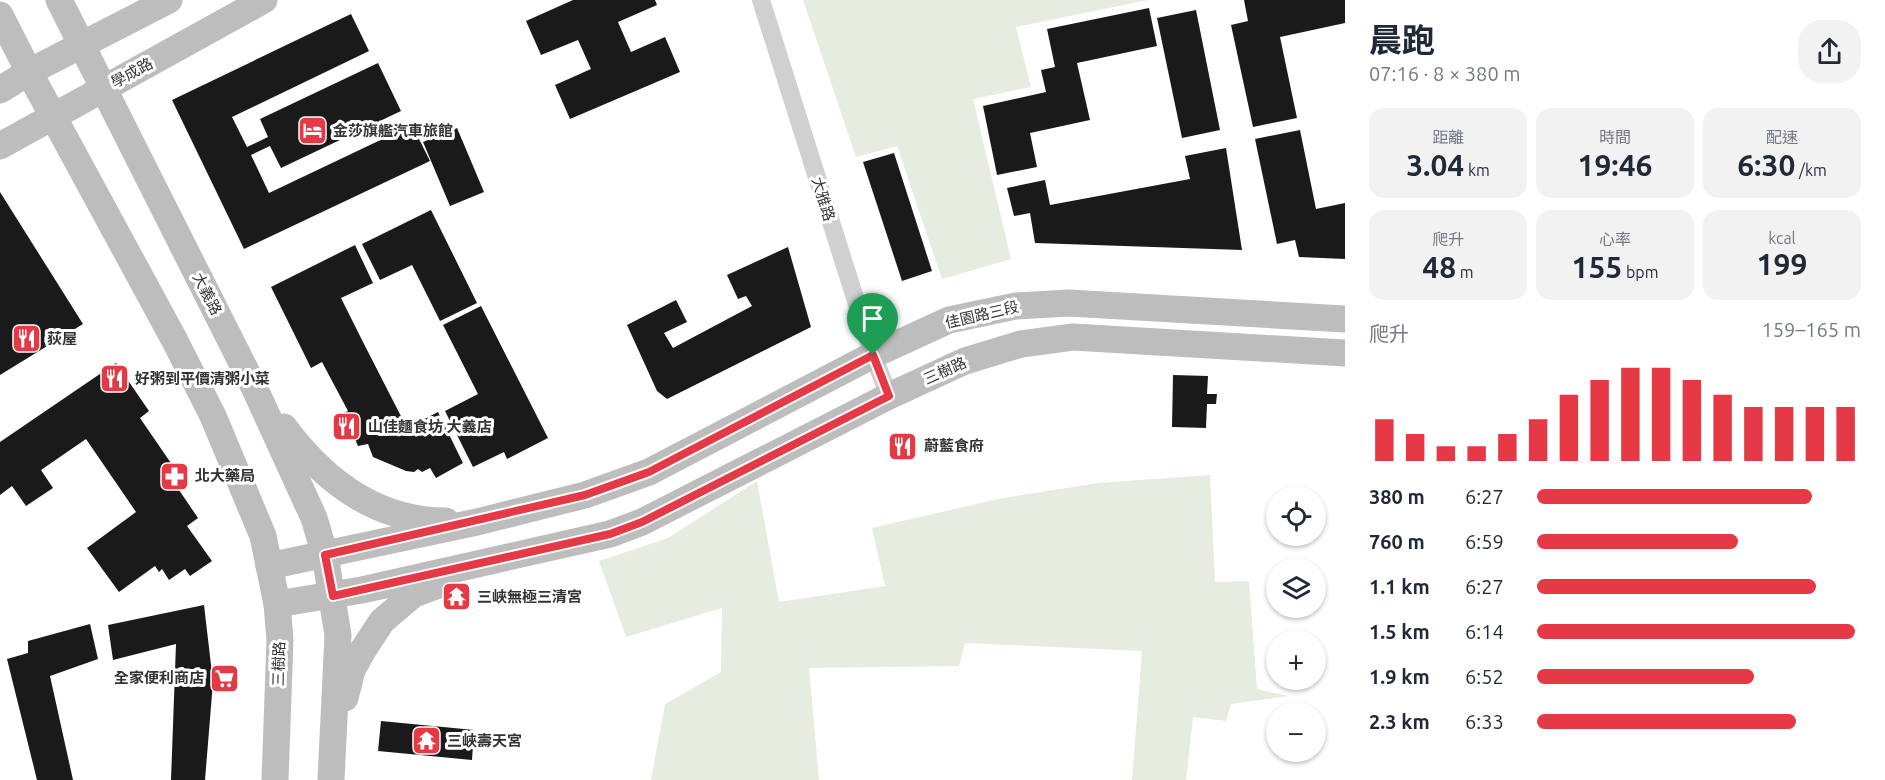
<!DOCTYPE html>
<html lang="zh-TW">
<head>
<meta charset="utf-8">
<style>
	:root { --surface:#fff; --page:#f2f2f3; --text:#1f2937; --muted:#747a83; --accent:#e63946 }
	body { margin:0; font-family:Ubuntu,"Noto Sans TC",sans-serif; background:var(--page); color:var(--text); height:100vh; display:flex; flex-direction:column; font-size:22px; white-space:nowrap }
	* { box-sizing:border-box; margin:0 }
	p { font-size:20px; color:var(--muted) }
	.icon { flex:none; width:33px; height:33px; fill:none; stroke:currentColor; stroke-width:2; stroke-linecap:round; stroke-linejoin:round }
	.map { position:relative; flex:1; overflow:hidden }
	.details { display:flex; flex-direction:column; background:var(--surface); width:540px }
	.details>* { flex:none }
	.tools { position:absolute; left:1266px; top:486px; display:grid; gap:12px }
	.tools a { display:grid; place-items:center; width:60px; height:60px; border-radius:50%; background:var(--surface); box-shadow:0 2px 4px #0004; font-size:30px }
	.pin { position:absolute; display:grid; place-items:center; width:51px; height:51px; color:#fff; margin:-62px -26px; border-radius:50% 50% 50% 0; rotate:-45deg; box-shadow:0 0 6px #0007 }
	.pin .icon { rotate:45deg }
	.round { display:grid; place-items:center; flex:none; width:63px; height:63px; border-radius:24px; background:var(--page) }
	.summary { display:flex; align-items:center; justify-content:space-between; height:102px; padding:0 24px }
	h1 { font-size:33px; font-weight:700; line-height:45px }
	.stats { display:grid; grid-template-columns:repeat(3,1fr); gap:9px; height:102px; padding:6px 24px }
	.stats div { display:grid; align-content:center; border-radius:15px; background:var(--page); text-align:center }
	.stats b { font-size:30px; font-weight:700 }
	.stats small { font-size:16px; font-weight:400 }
	.stats p { font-size:16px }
	.chart { height:168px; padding:12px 24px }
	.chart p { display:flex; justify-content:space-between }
	.chart svg { width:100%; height:108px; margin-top:6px; stroke:var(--accent); stroke-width:6 }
	ul { padding:0 24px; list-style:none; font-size:20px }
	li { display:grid; grid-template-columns:96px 72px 1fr; align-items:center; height:45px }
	li i { height:15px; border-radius:8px; background:var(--accent) }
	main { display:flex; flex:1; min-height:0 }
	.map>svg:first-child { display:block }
</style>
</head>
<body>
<main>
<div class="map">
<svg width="1345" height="780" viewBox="0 0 1345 780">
	<rect width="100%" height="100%" fill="#fff"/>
	<g fill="#e6ecdf">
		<path d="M803,0H1148L1016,27L1031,87L973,99L1011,259L942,279L897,146L856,157Z"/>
		<path d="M1210,475L1215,582L1249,581L1257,689L1288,696L1231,704L1226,721L1193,717L1186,780H1132L1142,651L965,643L959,666L809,668L819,780H651L665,704L721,672L722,608L626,637L599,561L668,538L757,481L779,602L885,586L872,528L998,499L1098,483Z"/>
	</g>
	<g fill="#1a1a1a">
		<path d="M573,0H655L657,5L618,22L631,52L665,37L680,72L570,119L555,85L591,69L578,40L541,55L526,21Z"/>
		<path d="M1244,0H1345V23L1280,37L1297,118L1253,127L1231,25L1248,21Z"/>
		<path d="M1149,8L1157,46L1077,63L1090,120L1030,133L1037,167L997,175L983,106L1046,92L1041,70L1055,67L1047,29Z"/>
		<path d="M1196,10L1220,130L1182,138L1157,18Z"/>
		<path d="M351,14L369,51L232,117L247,147L268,137L260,119L378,63L401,111L281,168L270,146L251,155L269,193L412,125L430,161L244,249L172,100Z"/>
		<path d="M457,128L484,192L450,206L423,142Z"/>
		<path d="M1300,130L1316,209L1345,203V259L1299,257L1295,240L1277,244L1255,139Z"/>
		<path d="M1226,148L1242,250L1035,243L1030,213L1014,216L1007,188L1045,180L1050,205L1190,179L1185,156Z"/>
		<path d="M894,153L932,271L902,281L863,162Z"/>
		<path d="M0,192L83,324L0,375Z"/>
		<path d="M431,210L477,303L440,321L412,265L380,280L362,244Z"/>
		<path d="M355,245L373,283L341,298L363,342L407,428L438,412L463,463L436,478L430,468L422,472L418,469L414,472L406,471L373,457L368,444L358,446L355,439H350L337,416L348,411L322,362L311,368L271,287Z"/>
		<path d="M788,247L811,327L667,399L657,391L627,325L676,300L687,322L664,333L673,348L752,306L746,296L738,299L727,275Z"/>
		<path d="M481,306L548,438L507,459L504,452L473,467L445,411L478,394L443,325Z"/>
		<path d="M116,363L149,411L140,418L186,485L179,490L198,518L187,526L212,561L190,576L185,569L169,580L162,569L159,572L155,566L119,592L87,548L136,512L86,439L41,470L53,488L26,506L12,486L0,495V442Z"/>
		<path d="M1173,375L1208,376L1207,394H1217L1216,404H1207L1206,428L1172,427Z"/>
		<path d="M204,605L213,682L205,780H171L176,644L113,660L108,625Z"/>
		<path d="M90,624L98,659L50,676L73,780H37L7,659L28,653V641Z"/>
		<path d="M381,721L474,730L472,760L378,751Z"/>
	</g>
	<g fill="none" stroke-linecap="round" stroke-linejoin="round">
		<path stroke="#d0d0d0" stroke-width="18" d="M761,0L873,355L889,396"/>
		<g stroke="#bdbdbd" stroke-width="27">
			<path d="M59,0L255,389L314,518L325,555L338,635L331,780"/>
			<path d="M0,15L29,72L175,341L213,416L263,536L277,604L280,640L275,780"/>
			<path d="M0,90L29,72L169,0"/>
			<path d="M0,146L264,0"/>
			<path d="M284,427C324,481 376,521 446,521"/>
			<path d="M269,566L477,522L585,495L649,472L873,355L949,320L1016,306L1069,303L1345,319"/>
			<path d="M277,604L362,590L610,534L642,522L889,396L965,361L1021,344L1073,337L1345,353"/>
			<path d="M345,698L352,670L363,650L382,621L414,594L441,584"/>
		</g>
	</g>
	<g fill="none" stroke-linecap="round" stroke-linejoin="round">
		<defs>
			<path id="route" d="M873,355L889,396L642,522L610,534L333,596L325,555L585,495L649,472Z"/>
		</defs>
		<use href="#route" stroke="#fff" stroke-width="12"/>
		<use href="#route" stroke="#e63946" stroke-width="8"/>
	</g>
	<defs>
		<symbol id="hotel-square" viewBox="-11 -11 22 22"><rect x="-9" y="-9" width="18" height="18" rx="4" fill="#e63946" stroke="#fff"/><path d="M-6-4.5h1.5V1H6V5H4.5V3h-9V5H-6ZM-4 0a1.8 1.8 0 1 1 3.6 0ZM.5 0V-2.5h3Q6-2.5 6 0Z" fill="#fff"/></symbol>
		<symbol id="restaurant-square" viewBox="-11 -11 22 22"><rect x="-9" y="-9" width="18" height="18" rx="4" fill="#e63946" stroke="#fff"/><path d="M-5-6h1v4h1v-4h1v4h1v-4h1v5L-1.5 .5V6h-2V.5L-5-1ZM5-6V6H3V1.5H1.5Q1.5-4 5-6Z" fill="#fff"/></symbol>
		<symbol id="pharmacy-square" viewBox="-11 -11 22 22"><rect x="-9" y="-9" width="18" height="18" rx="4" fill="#e63946" stroke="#fff"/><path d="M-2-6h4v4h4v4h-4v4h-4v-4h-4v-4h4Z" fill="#fff"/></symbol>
		<symbol id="temple-square" viewBox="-11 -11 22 22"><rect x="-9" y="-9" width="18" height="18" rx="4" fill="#e63946" stroke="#fff"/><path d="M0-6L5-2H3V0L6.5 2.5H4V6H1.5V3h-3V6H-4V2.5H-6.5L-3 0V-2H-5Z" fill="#fff"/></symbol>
		<symbol id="supermarket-square" viewBox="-11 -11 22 22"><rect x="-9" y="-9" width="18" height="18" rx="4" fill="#e63946" stroke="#fff"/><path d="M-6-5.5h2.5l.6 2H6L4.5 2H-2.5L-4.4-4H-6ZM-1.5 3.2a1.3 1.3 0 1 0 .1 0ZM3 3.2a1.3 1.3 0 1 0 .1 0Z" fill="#fff"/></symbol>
	</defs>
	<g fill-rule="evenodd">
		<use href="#hotel-square" x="296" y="114" width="33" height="33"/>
		<use href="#restaurant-square" x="10" y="322" width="33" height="33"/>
		<use href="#restaurant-square" x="98" y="362" width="33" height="33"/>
		<use href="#restaurant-square" x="330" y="410" width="33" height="33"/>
		<use href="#restaurant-square" x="886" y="430" width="33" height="33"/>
		<use href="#pharmacy-square" x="158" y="460" width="33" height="33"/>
		<use href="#temple-square" x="440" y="580" width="33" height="33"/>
		<use href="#supermarket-square" x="208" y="662" width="33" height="33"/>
		<use href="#temple-square" x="410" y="724" width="33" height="33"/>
	</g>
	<g text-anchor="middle" stroke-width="6" stroke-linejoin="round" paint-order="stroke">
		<g font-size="15" fill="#333" stroke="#fff">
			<text transform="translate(132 73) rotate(-29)" y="5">學成路</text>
			<text transform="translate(823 199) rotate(73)" y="5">大雅路</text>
			<text transform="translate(207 294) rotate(63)" y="5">大義路</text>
			<text transform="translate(982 315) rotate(-13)" y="5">佳園路三段</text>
			<text transform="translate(945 371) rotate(-24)" y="5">三樹路</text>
			<text transform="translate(279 664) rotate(-89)" y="5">三樹路</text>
		</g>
		<g font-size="15" font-weight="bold" fill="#333" stroke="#fff" text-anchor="start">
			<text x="333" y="136">金莎旗艦汽車旅館</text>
			<text x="47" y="344">荻屋</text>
			<text x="135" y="384">好粥到平價清粥小菜</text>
			<text x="368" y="432">山佳麵食坊 大義店</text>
			<text x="924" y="451">蔚藍食府</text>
			<text x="195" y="481">北大藥局</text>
			<text x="477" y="602">三峽無極三清宮</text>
			<text x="204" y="683" text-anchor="end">全家便利商店</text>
			<text x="447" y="746">三峽壽天宮</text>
		</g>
	</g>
</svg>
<div class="tools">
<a><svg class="icon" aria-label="locate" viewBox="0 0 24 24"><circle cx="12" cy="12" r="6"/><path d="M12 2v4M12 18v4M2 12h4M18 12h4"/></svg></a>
<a><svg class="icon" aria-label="layers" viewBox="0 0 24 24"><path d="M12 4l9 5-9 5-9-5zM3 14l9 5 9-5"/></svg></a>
<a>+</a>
<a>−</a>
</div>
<div class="pin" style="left:873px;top:355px;background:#1e9e55"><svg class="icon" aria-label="arrive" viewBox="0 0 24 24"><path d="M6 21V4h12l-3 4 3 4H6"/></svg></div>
</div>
<section class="details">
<div class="summary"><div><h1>晨跑</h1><p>07:16 · 8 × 380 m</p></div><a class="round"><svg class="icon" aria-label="share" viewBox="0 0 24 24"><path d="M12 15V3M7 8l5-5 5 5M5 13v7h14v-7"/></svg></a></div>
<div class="stats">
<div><p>距離</p><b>3.04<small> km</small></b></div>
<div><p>時間</p><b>19:46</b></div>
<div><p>配速</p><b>6:30<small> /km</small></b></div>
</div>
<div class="stats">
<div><p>爬升</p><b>48<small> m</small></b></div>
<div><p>心率</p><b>155<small> bpm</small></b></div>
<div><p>kcal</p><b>199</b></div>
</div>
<div class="chart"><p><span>爬升</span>159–165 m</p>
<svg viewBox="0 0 160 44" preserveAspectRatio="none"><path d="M5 44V27M15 44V33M25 44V38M35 44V38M45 44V33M55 44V27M65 44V17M75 44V11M85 44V6M95 44V6M105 44V11M115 44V17M125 44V22M135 44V22M145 44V22M155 44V22"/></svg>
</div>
<ul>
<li><b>380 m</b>6:27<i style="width:85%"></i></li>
<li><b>760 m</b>6:59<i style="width:62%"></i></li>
<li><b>1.1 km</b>6:27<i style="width:86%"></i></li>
<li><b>1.5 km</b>6:14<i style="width:98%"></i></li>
<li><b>1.9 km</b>6:52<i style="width:67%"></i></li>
<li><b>2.3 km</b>6:33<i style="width:80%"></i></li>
</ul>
</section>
</main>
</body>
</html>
